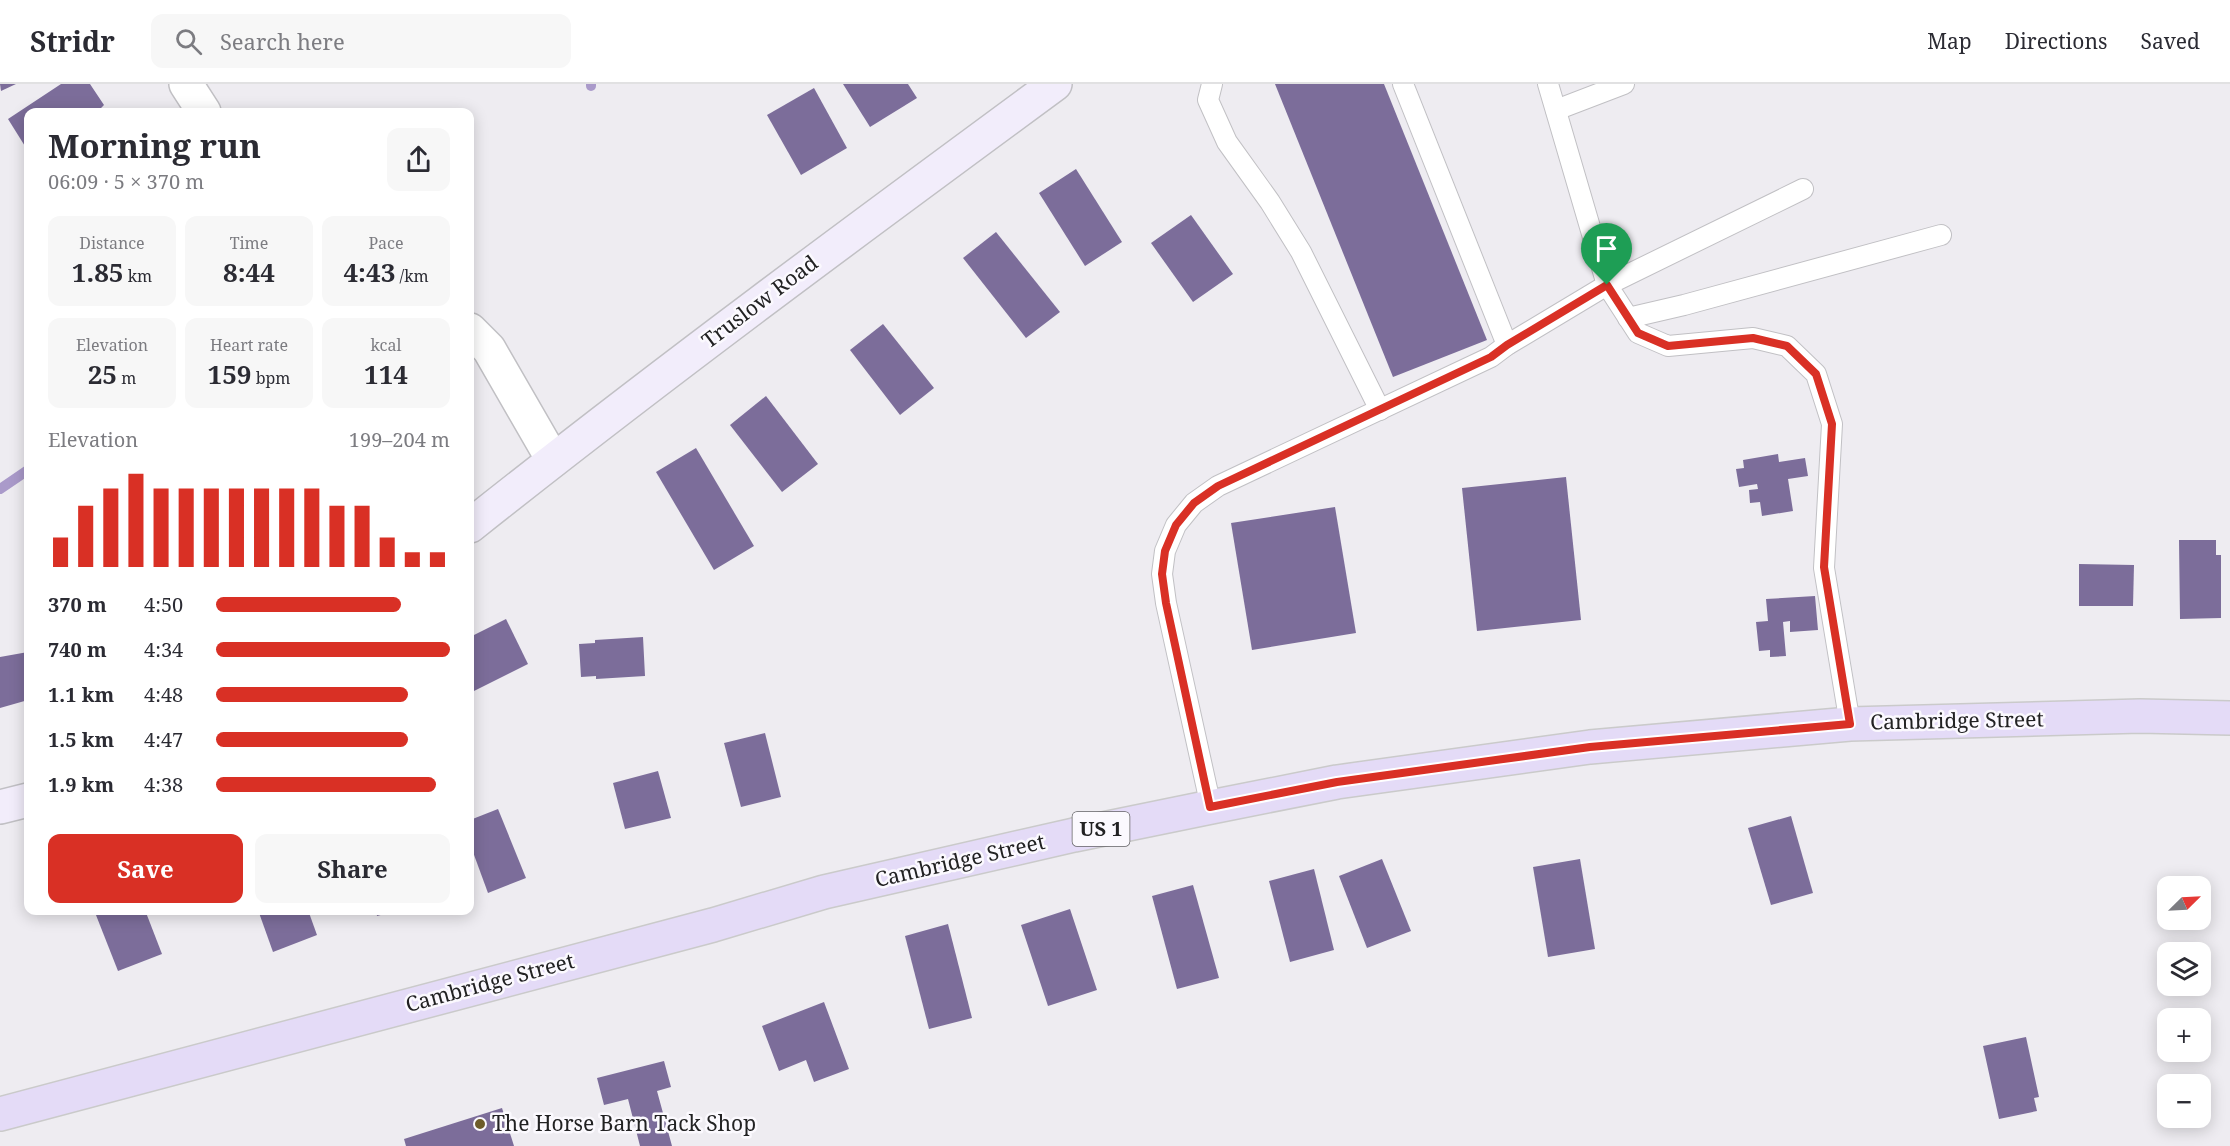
<!DOCTYPE html>
<html lang="en">
<head>
<meta charset="utf-8">
<style>
	:root { --surface:#fff; --page:#f7f7f7; --text:#2b2b33; --muted:#7c7c81; --line:#e1e1e2; --accent:#d93025 }
	body { margin:0; font-family:"Noto Serif",serif; background:var(--page); color:var(--text); height:100vh; display:flex; flex-direction:column; font-size:22px; white-space:nowrap }
	* { box-sizing:border-box; margin:0 }
	p { font-size:20px; color:var(--muted) }
	.icon { flex:none; width:33px; height:33px; fill:none; stroke:currentColor; stroke-width:2; stroke-linecap:round; stroke-linejoin:round }
	.map { position:relative; flex:1; overflow:hidden }
	.panel { position:absolute; left:24px; top:24px; width:450px; height:807px; display:flex; flex-direction:column; background:var(--surface); border-radius:12px; box-shadow:0 3px 15px #0003 }
	.panel>* { flex:none }
	.needle { width:39px; rotate:66deg }
	.controls { position:absolute; left:2157px; top:792px; display:grid; gap:12px }
	.controls a { display:grid; place-items:center; width:54px; height:54px; border-radius:12px; background:var(--surface); box-shadow:0 3px 15px #0003; font-size:30px }
	.pin { position:absolute; display:grid; place-items:center; width:51px; height:51px; color:#fff; margin:-62px -26px; border-radius:50% 50% 50% 0; rotate:-45deg; box-shadow:0 0 6px #0007 }
	.pin .icon { rotate:45deg }
	.round { display:grid; place-items:center; flex:none; width:63px; height:63px; border-radius:12px; background:var(--page) }
	.head { display:flex; align-items:center; justify-content:space-between; height:102px; padding:0 24px }
	h1 { font-size:33px; font-weight:700; line-height:45px }
	.metrics { display:grid; grid-template-columns:repeat(3,1fr); gap:9px; height:102px; padding:6px 24px }
	.metrics div { display:grid; align-content:center; border-radius:12px; background:var(--page); text-align:center }
	.metrics b { font-size:26px; font-weight:700 }
	.metrics small { font-size:16px; font-weight:400 }
	.metrics p { font-size:16px }
	.chart { height:168px; padding:12px 24px }
	.chart p { display:flex; justify-content:space-between }
	.chart svg { width:100%; height:108px; margin-top:6px; stroke:var(--accent); stroke-width:6 }
	.cta { display:flex; gap:12px; margin-top:auto; padding:12px 24px }
	.cta a { flex:1; height:69px; border-radius:12px; background:var(--accent); color:#fff; font-size:24px; font-weight:700; line-height:69px; text-align:center }
	.cta a+a { background:var(--page); color:var(--text) }
	ul { padding:0 24px; list-style:none; font-size:20px }
	li { display:grid; grid-template-columns:96px 72px 1fr; align-items:center; height:45px }
	li i { height:15px; border-radius:8px; background:var(--accent) }
	header { display:flex; align-items:center; gap:36px; box-sizing:border-box; height:84px; padding:0 30px; background:var(--surface); border-bottom:2px solid var(--line) }
	header strong { font-size:28px }
	nav { display:flex; gap:33px; margin-inline-start:auto; font-size:21px }
	.search { width:420px; height:54px; background:var(--page); display:flex; align-items:center; gap:15px; box-sizing:border-box; padding:0 21px; border-radius:12px; color:var(--muted); font-size:22px }
	.map>svg:first-child { display:block }
</style>
</head>
<body>
<header>
<strong>Stridr</strong>
<div class="search"><svg class="icon" aria-label="search" viewBox="0 0 24 24"><circle cx="10" cy="10" r="6"/><path d="M15 15l6 6"/></svg>Search here</div>
<nav><a>Map</a><a>Directions</a><a>Saved</a></nav>
</header>
<div class="map">
<svg width="2230" height="1062" viewBox="0 0 2230 1062">
	<rect width="100%" height="100%" fill="#eeecf1"/>
	<g fill="none" stroke-linecap="round" stroke-linejoin="round">
		<g stroke="#aa9aca" stroke-width="10">
			<path d="M591,0V2"/>
			<path d="M0,405L28,386"/>
		</g>
	</g>
	<g fill="#7c6d9a">
		<path d="M0,0H16L1,7Z"/>
		<path d="M61,0H90L104,21L101,24L104,28H28V67L8,35Z"/>
		<path d="M843,0H908L917,14L870,43Z"/>
		<path d="M1275,0H1384L1487,256L1393,293Z"/>
		<path d="M814,4L847,64L801,91L767,31Z"/>
		<path d="M1076,85L1122,158L1085,182L1039,109Z"/>
		<path d="M1191,131L1233,190L1193,218L1151,159Z"/>
		<path d="M996,148L1060,228L1026,254L963,174Z"/>
		<path d="M883,240L934,304L900,331L850,266Z"/>
		<path d="M766,312L818,380L782,408L730,341Z"/>
		<path d="M696,364L754,462L714,486L656,388Z"/>
		<path d="M1778,370L1779,378L1805,374L1808,392L1788,395L1793,427L1762,432L1760,418L1750,419L1749,406L1758,405L1757,400L1739,403L1736,385L1744,384L1743,376Z"/>
		<path d="M1566,393L1581,536L1477,547L1462,404Z"/>
		<path d="M1335,423L1356,549L1252,566L1231,439Z"/>
		<path d="M2179,456H2216V471H2221V534L2180,535Z"/>
		<path d="M2079,480L2134,481L2133,522H2079Z"/>
		<path d="M1815,512L1818,546L1790,548V537L1783,538L1786,572L1770,573V566L1759,567L1756,538L1768,537L1766,515Z"/>
		<path d="M506,535L528,580L470,609V553Z"/>
		<path d="M643,553L645,592L596,595V592L581,593L579,560L595,559V556Z"/>
		<path d="M28,568V616L0,624V573Z"/>
		<path d="M765,649L781,713L741,723L724,659Z"/>
		<path d="M658,687L671,734L625,745L613,699Z"/>
		<path d="M498,725L526,794L488,809L470,760V736Z"/>
		<path d="M1791,732L1813,809L1771,821L1748,744Z"/>
		<path d="M1382,775L1411,847L1367,864L1339,792Z"/>
		<path d="M1580,775L1595,865L1548,873L1533,783Z"/>
		<path d="M1314,785L1334,866L1290,878L1269,797Z"/>
		<path d="M1193,801L1219,894L1177,905L1152,812Z"/>
		<path d="M1070,825L1097,906L1048,922L1021,841Z"/>
		<path d="M94,826H145L162,870L118,887Z"/>
		<path d="M258,826H308L317,851L273,868Z"/>
		<path d="M376,826H395V827L377,832Z"/>
		<path d="M948,840L972,934L929,945L905,852Z"/>
		<path d="M824,918L849,985L814,998L806,976L779,987L762,942Z"/>
		<path d="M2026,953L2039,1013L2034,1014L2037,1027L1999,1035L1983,962Z"/>
		<path d="M664,977L671,1003L657,1007L672,1062H640L628,1015L604,1021L597,994Z"/>
		<path d="M502,1024L514,1062H406L404,1055Z"/>
	</g>
	<g fill="none" stroke-linecap="round" stroke-linejoin="round">
		<defs>
			<g id="lane">
				<path d="M1212,0L1208,16L1227,58L1270,118L1301,168L1380,326"/>
				<path d="M1403,0L1507,261"/>
				<path d="M1556,26L1624,0"/>
				<path d="M1803,105L1607,201L1638,249L1668,262L1753,254L1787,262L1816,290L1832,340L1824,484L1850,640"/>
				<path d="M1628,234L1684,221L1941,151"/>
				<path d="M1211,723L1166,519L1162,490L1165,467L1176,441L1194,419L1218,402L1491,273L1507,261L1607,201L1548,0"/>
			</g>
			<g id="street">
				<path d="M186,0L204,28"/>
				<path d="M470,246L489,265L553,376"/>
			</g>
			<g id="secondary">
				<path d="M470,442C661,290 858,145 1055,0"/>
				<path d="M0,723L28,716"/>
			</g>
			<path id="primary" d="M0,1030L713,841L824,808L1074,751L1211,723L1337,698L1590,663L1850,640L2140,632L2230,634"/>
		</defs>
		<use href="#lane" stroke="#c1c0c4" stroke-width="22"/>
		<use href="#street" stroke="#c1c0c4" stroke-width="36"/>
		<use href="#secondary" stroke="#c1c0c4" stroke-width="36"/>
		<use href="#primary" stroke="#cacaca" stroke-width="36"/>
		<use href="#lane" stroke="#fff" stroke-width="20"/>
		<use href="#street" stroke="#fff" stroke-width="33"/>
		<use href="#secondary" stroke="#f2edfb" stroke-width="33"/>
		<use href="#primary" stroke="#e4dbf7" stroke-width="33"/>
	</g>
	<g fill="none" stroke-linecap="round" stroke-linejoin="round">
		<defs>
			<path id="route" d="M1607,201L1638,249L1668,262L1753,254L1787,262L1816,290L1832,340L1824,483L1850,640L1590,663L1337,698L1210,723L1166,519L1162,490L1165,467L1176,441L1194,419L1218,402L1491,273L1507,261Z"/>
		</defs>
		<use href="#route" stroke="#fff" stroke-width="12"/>
		<use href="#route" stroke="#d93025" stroke-width="8"/>
	</g>
	<circle fill="#6d5c2a" stroke="#fbf9fe" stroke-width="2" cx="480" cy="1040" r="6"/>
	<g text-anchor="middle" stroke-width="5" stroke-linejoin="round" paint-order="stroke">
		<rect fill="#fbf9fe" stroke="#636265" stroke-width="1.5" x="1072.5" y="728" width="57" height="34" rx="4.5"/>
		<g font-size="20" font-weight="bold" fill="#222223">
			<text x="1101" y="752">US 1</text>
		</g>
		<g font-size="21" fill="#222223" stroke="#fbf9fe">
			<text transform="translate(760 218) rotate(-37)" y="7">Truslow Road</text>
			<text transform="translate(1957 637) rotate(-1)" y="7">Cambridge Street</text>
			<text transform="translate(960 777) rotate(-13)" y="7">Cambridge Street</text>
			<text transform="translate(490 899) rotate(-15)" y="7">Cambridge Street</text>
		</g>
		<g font-size="21" fill="#222223" stroke="#fbf9fe" text-anchor="start">
			<text x="492" y="1047">The Horse Barn Tack Shop</text>
		</g>
	</g>
</svg>
<div class="controls">
<a><svg class="needle" viewBox="-14 -14 28 28"><path d="M0-13l5 13h-10z" fill="#e53935"/><path d="M0 13l5-13h-10z" fill="#7c7c81"/></svg></a>
<a><svg class="icon" aria-label="layers" viewBox="0 0 24 24"><path d="M12 4l9 5-9 5-9-5zM3 14l9 5 9-5"/></svg></a>
<a>+</a>
<a>−</a>
</div>
<div class="pin" style="left:1607px;top:201px;background:#1e9e55"><svg class="icon" aria-label="arrive" viewBox="0 0 24 24"><path d="M6 21V4h12l-3 4 3 4H6"/></svg></div>
<section class="panel">
<div class="head"><div><h1>Morning run</h1><p>06:09 · 5 × 370 m</p></div><a class="round"><svg class="icon" aria-label="share" viewBox="0 0 24 24"><path d="M12 15V3M7 8l5-5 5 5M5 13v7h14v-7"/></svg></a></div>
<div class="metrics">
<div><p>Distance</p><b>1.85<small> km</small></b></div>
<div><p>Time</p><b>8:44</b></div>
<div><p>Pace</p><b>4:43<small> /km</small></b></div>
</div>
<div class="metrics">
<div><p>Elevation</p><b>25<small> m</small></b></div>
<div><p>Heart rate</p><b>159<small> bpm</small></b></div>
<div><p>kcal</p><b>114</b></div>
</div>
<div class="chart"><p><span>Elevation</span>199–204 m</p>
<svg viewBox="0 0 160 44" preserveAspectRatio="none"><path d="M5 44V32M15 44V19M25 44V12M35 44V6M45 44V12M55 44V12M65 44V12M75 44V12M85 44V12M95 44V12M105 44V12M115 44V19M125 44V19M135 44V32M145 44V38M155 44V38"/></svg>
</div>
<ul>
<li><b>370 m</b>4:50<i style="width:79%"></i></li>
<li><b>740 m</b>4:34<i style="width:100%"></i></li>
<li><b>1.1 km</b>4:48<i style="width:82%"></i></li>
<li><b>1.5 km</b>4:47<i style="width:82%"></i></li>
<li><b>1.9 km</b>4:38<i style="width:94%"></i></li>
</ul>
<div class="cta"><a>Save</a><a>Share</a></div>
</section>
</div>
</body>
</html>
